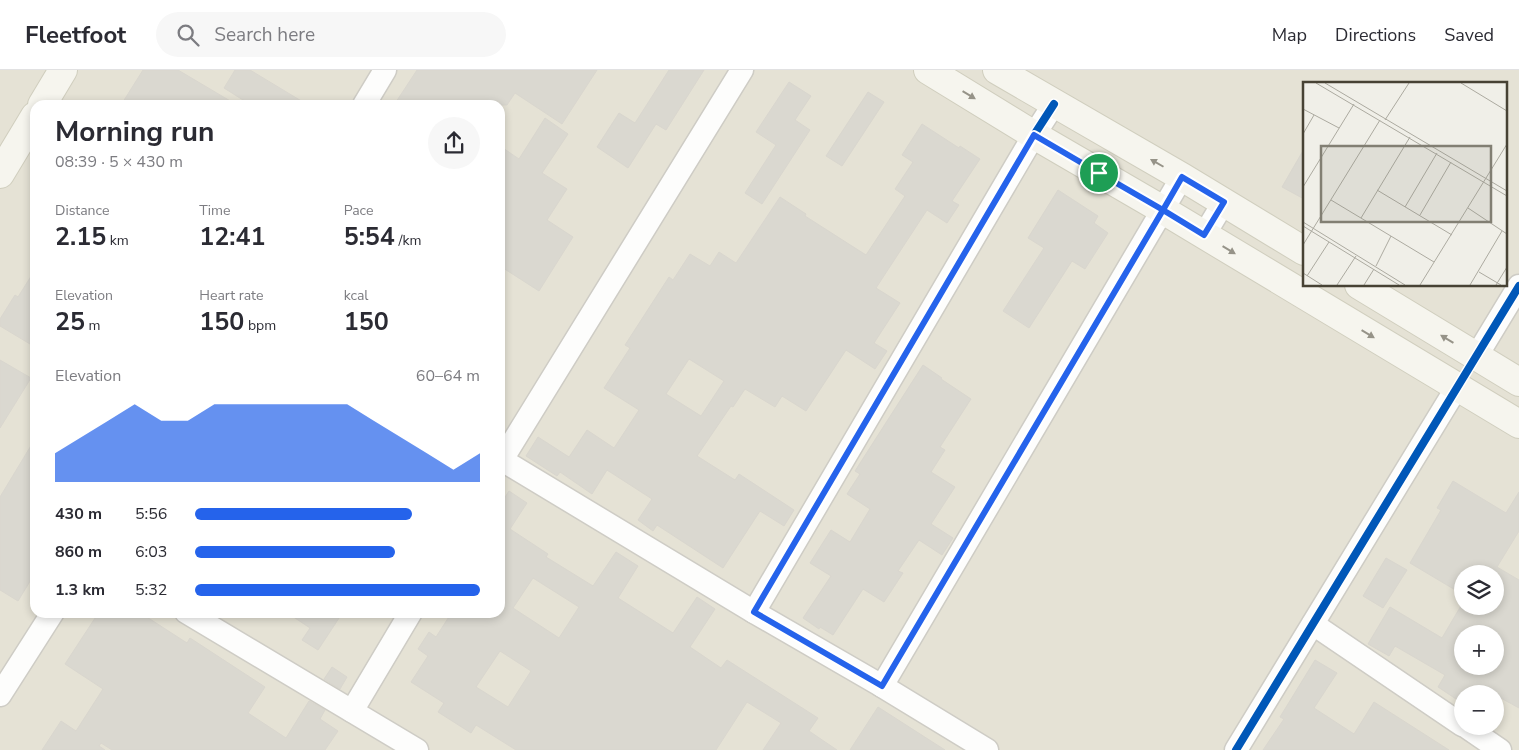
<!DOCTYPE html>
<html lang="en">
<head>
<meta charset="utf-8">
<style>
	:root { --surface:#fff; --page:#f7f7f7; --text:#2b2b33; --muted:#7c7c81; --line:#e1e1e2; --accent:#2563eb }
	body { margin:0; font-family:"Nunito Sans",sans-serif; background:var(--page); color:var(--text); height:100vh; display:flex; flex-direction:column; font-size:19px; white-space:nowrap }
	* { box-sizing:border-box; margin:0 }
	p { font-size:16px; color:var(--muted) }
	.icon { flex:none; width:28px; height:28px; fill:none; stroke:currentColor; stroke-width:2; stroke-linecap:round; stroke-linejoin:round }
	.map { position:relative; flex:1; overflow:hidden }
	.drawer { position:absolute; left:30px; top:30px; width:475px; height:518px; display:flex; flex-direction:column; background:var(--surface); border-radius:15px; box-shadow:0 2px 8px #0003 }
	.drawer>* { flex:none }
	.controls { position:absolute; left:1454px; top:495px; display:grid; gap:10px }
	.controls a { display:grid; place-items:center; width:50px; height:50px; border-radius:50%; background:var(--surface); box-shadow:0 2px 8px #0003; font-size:25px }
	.pin { position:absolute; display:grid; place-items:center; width:42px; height:42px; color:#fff; margin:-21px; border:2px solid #fff; border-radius:50%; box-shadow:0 1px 5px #0007 }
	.round { display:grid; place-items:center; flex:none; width:52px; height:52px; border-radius:26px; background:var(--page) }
	.headline { display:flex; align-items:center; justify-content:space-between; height:85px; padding:0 25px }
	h1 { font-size:28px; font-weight:700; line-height:38px }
	.metrics { display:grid; grid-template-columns:repeat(3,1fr); gap:8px; height:85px; padding:5px 25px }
	.metrics div { display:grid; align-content:center }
	.metrics b { font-size:25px; font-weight:700 }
	.metrics small { font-size:14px; font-weight:400 }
	.metrics p { font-size:14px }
	.chart { height:140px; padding:10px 25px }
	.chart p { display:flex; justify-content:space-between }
	.chart svg { width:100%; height:90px; margin-top:5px; fill:var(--accent); opacity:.7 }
	ul { padding:0 25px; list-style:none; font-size:16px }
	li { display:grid; grid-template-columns:80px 60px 1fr; align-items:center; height:38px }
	li i { height:12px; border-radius:6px; background:var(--accent) }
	header { display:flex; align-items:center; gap:30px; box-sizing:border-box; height:70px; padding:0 25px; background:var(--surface); border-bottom:1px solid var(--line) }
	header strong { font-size:24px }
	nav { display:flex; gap:28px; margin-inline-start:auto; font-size:18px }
	.search { width:350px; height:45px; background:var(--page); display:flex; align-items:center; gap:12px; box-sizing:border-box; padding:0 18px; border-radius:28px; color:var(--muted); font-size:19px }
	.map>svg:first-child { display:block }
</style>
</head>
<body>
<header>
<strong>Fleetfoot</strong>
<div class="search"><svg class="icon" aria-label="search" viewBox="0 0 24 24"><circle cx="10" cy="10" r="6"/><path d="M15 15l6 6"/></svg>Search here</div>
<nav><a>Map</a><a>Directions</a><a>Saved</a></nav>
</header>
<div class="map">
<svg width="1519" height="680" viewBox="0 0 1519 680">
	<rect width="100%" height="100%" fill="#f0efe8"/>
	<path fill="#e5e2d5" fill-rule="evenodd" d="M0,0H1519V680H0ZM1304,14H1505V215H1304ZM35,35H500V542H35ZM1462,504H1495V536H1462ZM1462,564H1495V596H1462ZM1462,624H1495V656H1462Z"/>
	<g fill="#dad8d0" stroke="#d9d6ce" fill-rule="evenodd">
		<path d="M143,0H178L237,35H121Z"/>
		<path d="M235,0H250L308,35H251L224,18Z"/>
		<path d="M417,0H597L562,54L515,23L507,35H394Z"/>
		<path d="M669,0H704L666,60L656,54L628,98L597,77L619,43L635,53Z"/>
		<path d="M789,12L811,26L795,50L810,60L762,134L745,123L776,75L756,62Z"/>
		<path d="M868,22L884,32L842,96L826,86Z"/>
		<path d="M545,48L568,64L542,103L567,119L547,150L573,167L539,221L500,196V76L519,89Z"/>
		<path d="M922,54L959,78L960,76L980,89L952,131L959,135L947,153L927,140L876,218L900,233L874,273L887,281L875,299L846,280L806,341L782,326L775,337L745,319L733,337L731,336L697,386L735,410L739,404L794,440L784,456L760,441L723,498L657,455L653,461L638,450L652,429L607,400L592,424L560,402L557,406L526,386L538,367L569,387L587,360L614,378L639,340L604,318L630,278L625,275L669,207L673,210L690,184L710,196L719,182L736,193L780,127L806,144L805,146L866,185L905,126L895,119L913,92L902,85ZM689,289L724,311L701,346L666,324Z"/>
		<path d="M1304,79V129L1282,117Z"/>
		<path d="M1058,120L1098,146L1094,153L1108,163L1085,199L1072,191L1029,258L1003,241L1044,178L1028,168Z"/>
		<path d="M35,200V277L0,256V249L15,225L18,227Z"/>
		<path d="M0,290L31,308L0,358Z"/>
		<path d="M923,295L942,308L941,309L971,329L940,377L945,380L931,402L955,417L931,454L953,468L942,485L919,470L898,501L903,503L884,532L863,519L833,565L820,557L819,559L803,548L831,506L810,493L831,460L850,472L870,439L847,424L860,404L855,401Z"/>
		<path d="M35,369V503L18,531L0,520V427Z"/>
		<path d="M1453,411L1506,443L1519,422V461L1497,497L1519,510V638L1499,627L1495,634V624H1462V633L1438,617L1445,605L1395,576L1389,586L1368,574L1390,537L1442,568L1462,534V536H1495V504H1462V524L1410,493L1441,440L1437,438ZM1462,564H1495V596H1462Z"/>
		<path d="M509,421L527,433L510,459L548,484L546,487L593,516L616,482L638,496L618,528L673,563L697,527L715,539L690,577L721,598L727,590L818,648L809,661L837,680H763L781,653L747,632L716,680H516L476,655L471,663L438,642L444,633L411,612L428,586L418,579L429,562L436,567L452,542H500V435ZM533,508L579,537L559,568L513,538ZM500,581L531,601L508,637L476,617Z"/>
		<path d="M1386,488L1407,500L1383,538L1363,526Z"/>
		<path d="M99,542H139L187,573L190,568L265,617L248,643L286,668L309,631L325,640L320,649L338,661L325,680H112L101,673L99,676L105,680H42L61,651L76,661L103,619L65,594Z"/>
		<path d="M286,542H343L318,580L302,570L310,558Z"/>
		<path d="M1315,590L1337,603L1314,638L1354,664L1374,632L1449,680H1263L1284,649L1280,647Z"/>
		<path d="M332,597L347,607L340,619L324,609Z"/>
		<path d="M878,637L945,680H850Z"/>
	</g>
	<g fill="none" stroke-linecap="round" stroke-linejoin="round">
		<defs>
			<g id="street">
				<path d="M364,35L385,0"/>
				<path d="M1204,165L1224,132"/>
				<path d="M1476,287L1519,216"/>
				<path d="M502,390L754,542L882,616L987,680"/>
				<path d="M500,393L742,0"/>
				<path d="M186,542L417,680"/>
				<path d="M754,542L1034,65L1054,34"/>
				<path d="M1313,554L1462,655"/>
				<path d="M882,616L1182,107"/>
				<path d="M0,625L53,542"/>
				<path d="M352,641L411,542"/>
				<path d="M1465,656L1500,680"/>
				<path d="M1236,680L1457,317"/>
			</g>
			<g id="secondary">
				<path d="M928,0L1034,65L1163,140L1519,354"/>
				<path d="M997,0L1182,107L1304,181"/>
				<path d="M42,35L63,0"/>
				<path d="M0,104L35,46"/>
				<path d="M1359,215L1519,312"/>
			</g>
		</defs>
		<use href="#street" stroke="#ceccc5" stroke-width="25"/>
		<use href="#secondary" stroke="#d0cebe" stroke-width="30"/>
		<use href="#street" stroke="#fdfdfc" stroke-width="22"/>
		<use href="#secondary" stroke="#f6f5ee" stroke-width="28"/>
		<defs>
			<g id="cycleway">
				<path d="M754,542L1034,65L1054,34"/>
				<path d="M882,616L1182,107"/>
				<path d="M1236,680L1519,216"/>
			</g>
		</defs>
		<use href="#cycleway" stroke="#fff" stroke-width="11"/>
		<use href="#cycleway" stroke="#0057b8" stroke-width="8"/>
	</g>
	<defs><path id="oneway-solid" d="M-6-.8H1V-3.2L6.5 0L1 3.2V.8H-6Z" transform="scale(1.25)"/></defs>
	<g fill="#969388">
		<use href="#oneway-solid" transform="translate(969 25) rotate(31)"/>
		<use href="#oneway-solid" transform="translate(1157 93) rotate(-150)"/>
		<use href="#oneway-solid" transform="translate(1229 180) rotate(31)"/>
		<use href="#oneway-solid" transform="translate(1368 264) rotate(31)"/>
		<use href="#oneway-solid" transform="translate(1447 269) rotate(-149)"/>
	</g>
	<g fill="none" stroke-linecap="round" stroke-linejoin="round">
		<defs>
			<path id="route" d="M1099,103L1034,65L754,542L882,616L1163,140L1204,165L1224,132L1182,107L1163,140L1099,103"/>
		</defs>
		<use href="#route" stroke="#fff" stroke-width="10"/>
		<use href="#route" stroke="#2563eb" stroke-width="6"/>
	</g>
	<g transform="translate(1303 12)">
		<rect width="204" height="204" fill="#f0efe8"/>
		<path fill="none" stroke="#acaaa0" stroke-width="1" d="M13,1L204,114M22,1L204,109M158,1L204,29M0,27L36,46M82,38L106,1M0,52L11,33M0,105L51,22M74,108L149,153M28,118L131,180M102,125L134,71M165,126L204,152M117,133L148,80M58,136L107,55M0,140L102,203M0,144L96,203M0,163L77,38M73,184L88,154M176,190L198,203M0,191L19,203M4,194L26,160M34,203L53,174M61,203L71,187M117,203L204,62M167,203L199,149M193,203L204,185"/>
		<path fill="#827f73" fill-opacity="0.15" stroke="#827f73" stroke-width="2.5" d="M18,64H188V140H18Z"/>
		<rect width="204" height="204" fill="none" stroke="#474234" stroke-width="2.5"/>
	</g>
</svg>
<div class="controls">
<a><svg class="icon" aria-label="layers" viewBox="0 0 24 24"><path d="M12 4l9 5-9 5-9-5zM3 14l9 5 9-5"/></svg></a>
<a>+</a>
<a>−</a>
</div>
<div class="pin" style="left:1099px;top:103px;background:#1e9e55"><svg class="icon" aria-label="arrive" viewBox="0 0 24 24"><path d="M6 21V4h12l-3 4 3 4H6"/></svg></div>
<section class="drawer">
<div class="headline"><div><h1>Morning run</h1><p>08:39 · 5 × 430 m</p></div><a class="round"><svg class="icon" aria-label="share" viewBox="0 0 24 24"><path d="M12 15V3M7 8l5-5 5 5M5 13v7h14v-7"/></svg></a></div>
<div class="metrics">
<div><p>Distance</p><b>2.15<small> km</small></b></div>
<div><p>Time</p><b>12:41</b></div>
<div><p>Pace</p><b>5:54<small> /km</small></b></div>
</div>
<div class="metrics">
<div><p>Elevation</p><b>25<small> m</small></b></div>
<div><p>Heart rate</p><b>150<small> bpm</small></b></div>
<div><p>kcal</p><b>150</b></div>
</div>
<div class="chart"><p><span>Elevation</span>60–64 m</p>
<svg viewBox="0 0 160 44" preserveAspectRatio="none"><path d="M0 44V30L10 22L20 14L30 6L40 14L50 14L60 6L70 6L80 6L90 6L100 6L110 6L120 14L130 22L140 30L150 38L160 30V44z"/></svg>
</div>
<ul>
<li><b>430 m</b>5:56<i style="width:76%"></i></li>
<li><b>860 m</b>6:03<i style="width:70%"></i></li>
<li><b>1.3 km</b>5:32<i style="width:100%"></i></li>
</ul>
</section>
</div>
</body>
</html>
